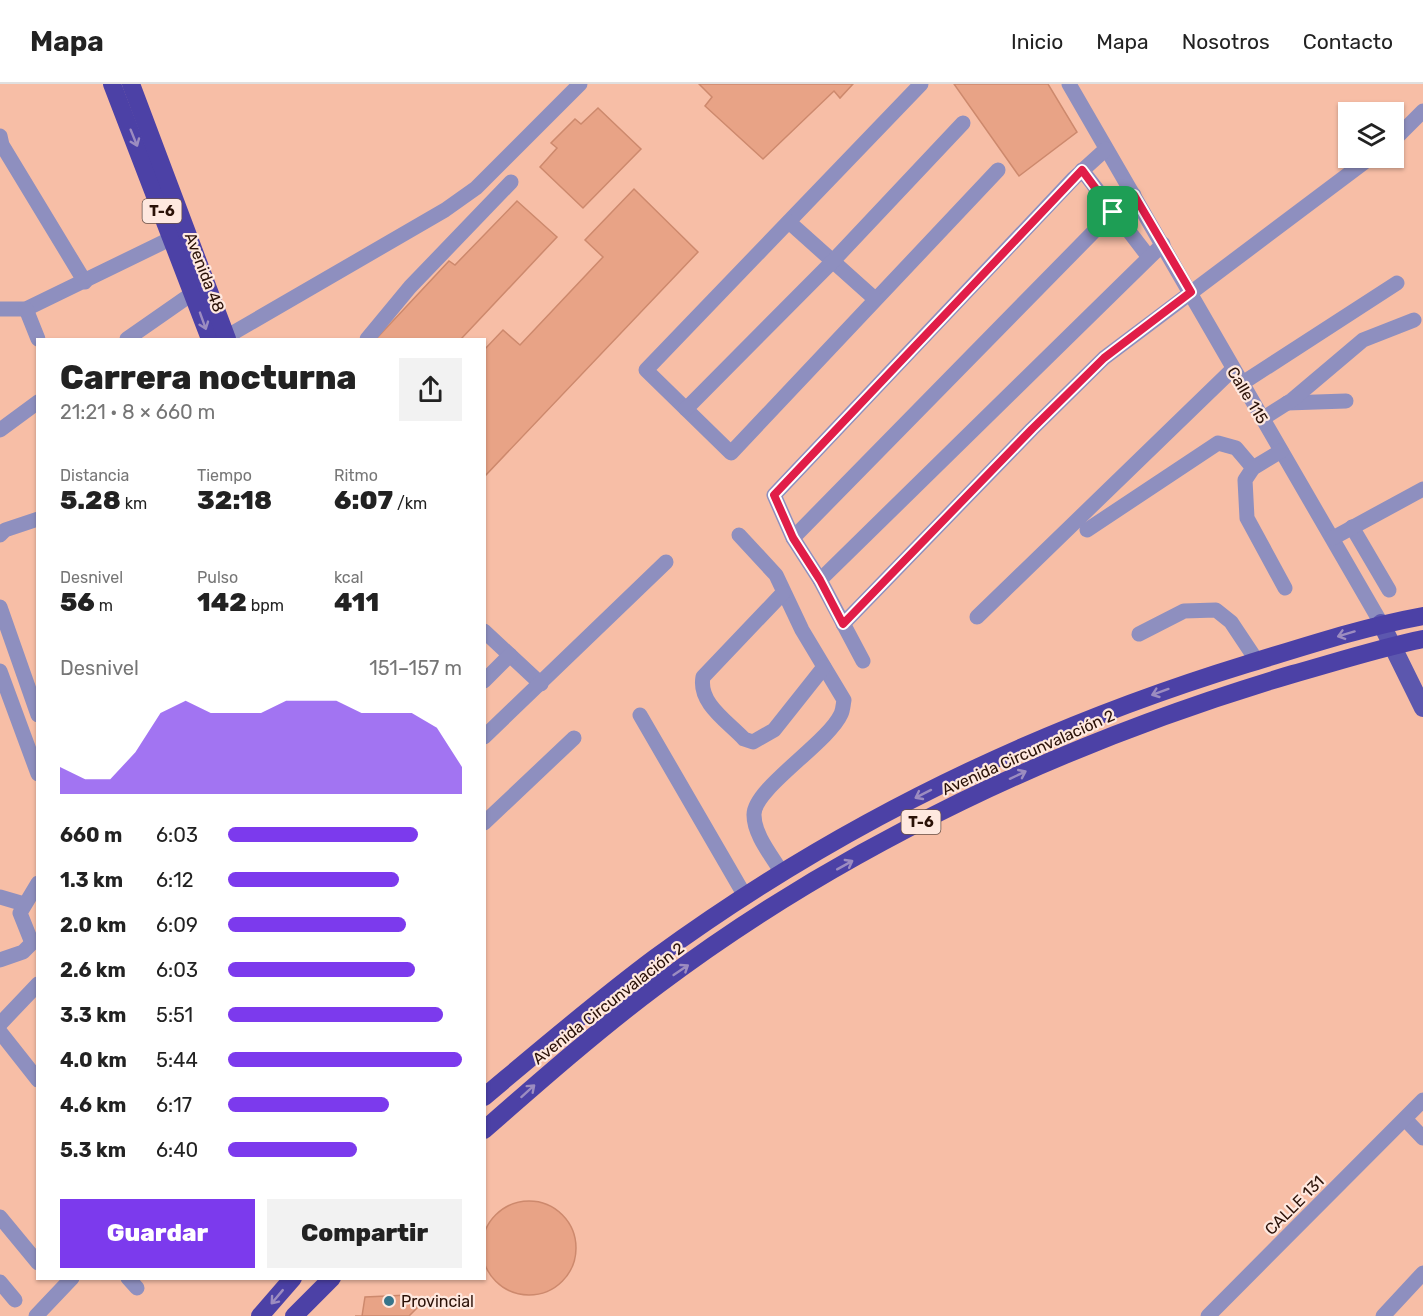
<!DOCTYPE html>
<html lang="es">
<head>
<meta charset="utf-8">
<style>
	:root { --surface:#fff; --page:#f2f2f2; --text:#222; --muted:#767676; --line:#e0e0e0; --accent:#7c3aed }
	body { margin:0; font-family:Rubik,sans-serif; background:var(--page); color:var(--text); height:100vh; display:flex; flex-direction:column; font-size:22px; white-space:nowrap }
	* { box-sizing:border-box; margin:0 }
	p { font-size:20px; color:var(--muted) }
	.icon { flex:none; width:33px; height:33px; fill:none; stroke:currentColor; stroke-width:2; stroke-linecap:round; stroke-linejoin:round }
	.map { position:relative; flex:1; overflow:hidden }
	.side { position:absolute; left:36px; top:254px; width:450px; height:942px; display:flex; flex-direction:column; background:var(--surface); border-radius:0px; box-shadow:0 2px 4px #0004 }
	.side>* { flex:none }
	.fabs { position:absolute; left:1338px; top:18px; display:grid; gap:12px }
	.fabs a { display:grid; place-items:center; width:66px; height:66px; border-radius:0px; background:var(--surface); box-shadow:0 2px 4px #0004; font-size:30px }
	.pin { position:absolute; display:grid; place-items:center; width:51px; height:51px; color:#fff; margin:-26px; border-radius:12px; box-shadow:0 3px 9px #0006 }
	.round { display:grid; place-items:center; flex:none; width:63px; height:63px; border-radius:0px; background:var(--page) }
	.overview { display:flex; align-items:center; justify-content:space-between; height:102px; padding:0 24px }
	h1 { font-size:33px; font-weight:800; line-height:45px }
	.stats { display:grid; grid-template-columns:repeat(3,1fr); gap:9px; height:102px; padding:6px 24px }
	.stats div { display:grid; align-content:center }
	.stats b { font-size:26px; font-weight:800 }
	.stats small { font-size:16px; font-weight:400 }
	.stats p { font-size:16px }
	.chart { height:168px; padding:12px 24px }
	.chart p { display:flex; justify-content:space-between }
	.chart svg { width:100%; height:108px; margin-top:6px; fill:var(--accent); opacity:.7 }
	.primary-button { display:flex; gap:12px; margin-top:auto; padding:12px 24px }
	.primary-button a { flex:1; height:69px; border-radius:0px; background:var(--accent); color:#fff; font-size:24px; font-weight:800; line-height:69px; text-align:center }
	.primary-button a+a { background:var(--page); color:var(--text) }
	ul { padding:0 24px; list-style:none; font-size:20px }
	li { display:grid; grid-template-columns:96px 72px 1fr; align-items:center; height:45px }
	li i { height:15px; border-radius:8px; background:var(--accent) }
	header { display:flex; align-items:center; gap:36px; box-sizing:border-box; height:84px; padding:0 30px; background:var(--surface); border-bottom:2px solid var(--line) }
	header strong { font-size:28px }
	nav { display:flex; gap:33px; margin-inline-start:auto; font-size:21px }
	.map>svg:first-child { display:block }
</style>
</head>
<body>
<header>
<strong>Mapa</strong>
<nav><a>Inicio</a><a>Mapa</a><a>Nosotros</a><a>Contacto</a></nav>
</header>
<div class="map">
<svg width="1423" height="1232" viewBox="0 0 1423 1232">
	<rect width="100%" height="100%" fill="#f7bea6"/>
	<g fill="#e8a386" stroke="#cd896d" stroke-width="1.5">
		<path d="M699,0H853L840,14L834,7L763,75L705,22L712,13Z"/>
		<path d="M954,0H1048L1077,48L1019,92Z"/>
		<path d="M598,24L641,65L583,124L540,83L557,64L551,59L575,35L581,40Z"/>
		<path d="M634,105L698,168L484,393V266L503,246L520,261L603,173L585,156Z"/>
		<path d="M517,117L557,153L461,255H376L449,177L455,181Z"/>
		<circle cx="529" cy="1164" r="47"/>
		<path d="M409,1211L419,1222L409,1232H355H362L365,1213Z"/>
	</g>
	<g fill="none" stroke-linecap="round" stroke-linejoin="round">
		<g stroke="#8e8fbf" stroke-width="15">
			<path d="M921,0L646,286L731,369L998,86"/>
			<path d="M1069,0L1381,539"/>
			<path d="M0,52L2,61L85,198"/>
			<path d="M1394,56L1423,27"/>
			<path d="M1082,86L1148,172"/>
			<path d="M789,138L875,215"/>
			<path d="M0,225H26L172,154"/>
			<path d="M26,225L38,255"/>
			<path d="M226,253L445,126L476,104L580,0"/>
			<path d="M127,255L193,209"/>
			<path d="M367,255L410,203L511,98"/>
			<path d="M1241,300L1397,199"/>
			<path d="M1287,319L1346,317"/>
			<path d="M686,325L832,178L963,39"/>
			<path d="M1262,335L1292,316L1363,256L1414,236"/>
			<path d="M0,346L38,318"/>
			<path d="M1281,367L1253,384L1245,396L1247,434L1285,504"/>
			<path d="M1352,443L1389,506"/>
			<path d="M1087,446L1218,359L1236,364L1253,384"/>
			<path d="M0,451L5,446L38,435"/>
			<path d="M739,451L776,491L802,546L844,616C843,621 843,626 841,630C828,659 753,705 754,731C754,751 772,772 782,789"/>
			<path d="M793,454L1113,128L1134,111"/>
			<path d="M1333,454L1423,405"/>
			<path d="M820,496L1163,160"/>
			<path d="M783,509L703,593C698,619 727,637 744,655L753,658L774,646L824,583"/>
			<path d="M0,523L38,631"/>
			<path d="M977,533L1232,286"/>
			<path d="M843,540L1032,345L1104,274L1370,74"/>
			<path d="M484,547L541,600"/>
			<path d="M1139,550L1184,527L1216,526L1231,538L1257,577"/>
			<path d="M863,577L820,496L793,454L774,411L1074,94L1106,65"/>
			<path d="M0,587L38,690"/>
			<path d="M484,597L510,571"/>
			<path d="M640,631L745,812"/>
			<path d="M484,653L666,478"/>
			<path d="M484,739L574,654"/>
			<path d="M0,813L24,820"/>
			<path d="M0,876L23,868L32,859L20,829L38,799"/>
			<path d="M0,940L38,900"/>
			<path d="M0,948L38,996"/>
			<path d="M1405,1035L1423,1054"/>
			<path d="M0,1133L38,1179"/>
			<path d="M128,1194L137,1204"/>
			<path d="M0,1198L15,1216"/>
			<path d="M36,1232L72,1194"/>
			<path d="M1208,1232L1423,1016"/>
			<path d="M1383,1232L1423,1189"/>
		</g>
		<path stroke="#5c57ae" stroke-width="18" d="M1381,539L1423,624"/>
		<g stroke="#4c41a6" stroke-width="18">
			<path d="M112,0L210,255"/>
			<path d="M131,0L227,255"/>
			<path d="M484,1013C540,966 596,918 655,874C834,743 1035,645 1247,580C1306,562 1363,543 1423,532"/>
			<path d="M484,1046C541,996 598,946 658,901C847,759 1067,657 1293,590C1336,578 1379,564 1423,555"/>
			<path d="M260,1232L293,1194"/>
			<path d="M294,1232L332,1194"/>
		</g>
	</g>
	<defs><path id="oneway-shaft" d="M-6 0H5M1.5-3L5.5 0L1.5 3" fill="none" stroke-width="1.6" stroke-linecap="round" stroke-linejoin="round" transform="scale(1.5)"/></defs>
	<g stroke="#9c8cc0">
		<use href="#oneway-shaft" transform="translate(134 54) rotate(68)"/>
		<use href="#oneway-shaft" transform="translate(203 237) rotate(70)"/>
		<use href="#oneway-shaft" transform="translate(1346 550) rotate(163)"/>
		<use href="#oneway-shaft" transform="translate(1160 608) rotate(160)"/>
		<use href="#oneway-shaft" transform="translate(1018 691) rotate(-25)"/>
		<use href="#oneway-shaft" transform="translate(923 710) rotate(153)"/>
		<use href="#oneway-shaft" transform="translate(845 781) rotate(-29)"/>
		<use href="#oneway-shaft" transform="translate(681 886) rotate(-34)"/>
		<use href="#oneway-shaft" transform="translate(528 1007) rotate(-42)"/>
		<use href="#oneway-shaft" transform="translate(277 1213) rotate(130)"/>
	</g>
	<g fill="none" stroke-linecap="round" stroke-linejoin="round">
		<defs>
			<path id="route" d="M1082,86L1113,128L1134,111L1191,208L1104,274L1032,345L843,540L820,496L793,454L774,411Z"/>
		</defs>
		<use href="#route" stroke="#fff" stroke-width="12"/>
		<use href="#route" stroke="#e11d48" stroke-width="8"/>
	</g>
	<circle fill="#37758b" stroke="#fee8df" stroke-width="2" cx="389" cy="1217" r="6"/>
	<g text-anchor="middle" stroke-width="4.5" stroke-linejoin="round" paint-order="stroke">
		<g fill="#fee8df" stroke="#6a5248" stroke-width="1.5">
			<rect x="142.5" y="115" width="39" height="24" rx="4.5"/>
			<rect x="901.5" y="726" width="39" height="24" rx="4.5"/>
		</g>
		<g font-size="15" font-weight="bold" fill="#2a1107">
			<text x="162" y="132">T-6</text>
			<text x="921" y="743">T-6</text>
		</g>
		<g font-size="16" fill="#2a1107" stroke="#fee8df">
			<text transform="translate(205 188) rotate(69)" y="6">Avenida 48</text>
			<text transform="translate(1248 311) rotate(59)" y="6">Calle 115</text>
			<text transform="translate(1028 668) rotate(-24)" y="6">Avenida Circunvalación 2</text>
			<text transform="translate(608 919) rotate(-38)" y="6">Avenida Circunvalación 2</text>
			<text transform="translate(1294 1121) rotate(-45)" y="6">CALLE 131</text>
		</g>
		<g font-size="16" fill="#2a1107" stroke="#fee8df" text-anchor="start">
			<text x="401" y="1223">Provincial</text>
		</g>
	</g>
</svg>
<div class="fabs">
<a><svg class="icon" aria-label="layers" viewBox="0 0 24 24"><path d="M12 4l9 5-9 5-9-5zM3 14l9 5 9-5"/></svg></a>
</div>
<div class="pin" style="left:1113px;top:128px;background:#1e9e55"><svg class="icon" aria-label="arrive" viewBox="0 0 24 24"><path d="M6 21V4h12l-3 4 3 4H6"/></svg></div>
<section class="side">
<div class="overview"><div><h1>Carrera nocturna</h1><p>21:21 · 8 × 660 m</p></div><a class="round"><svg class="icon" aria-label="share" viewBox="0 0 24 24"><path d="M12 15V3M7 8l5-5 5 5M5 13v7h14v-7"/></svg></a></div>
<div class="stats">
<div><p>Distancia</p><b>5.28<small> km</small></b></div>
<div><p>Tiempo</p><b>32:18</b></div>
<div><p>Ritmo</p><b>6:07<small> /km</small></b></div>
</div>
<div class="stats">
<div><p>Desnivel</p><b>56<small> m</small></b></div>
<div><p>Pulso</p><b>142<small> bpm</small></b></div>
<div><p>kcal</p><b>411</b></div>
</div>
<div class="chart"><p><span>Desnivel</span>151–157 m</p>
<svg viewBox="0 0 160 44" preserveAspectRatio="none"><path d="M0 44V33L10 38L20 38L30 27L40 11L50 6L60 11L70 11L80 11L90 6L100 6L110 6L120 11L130 11L140 11L150 17L160 33V44z"/></svg>
</div>
<ul>
<li><b>660 m</b>6:03<i style="width:81%"></i></li>
<li><b>1.3 km</b>6:12<i style="width:73%"></i></li>
<li><b>2.0 km</b>6:09<i style="width:76%"></i></li>
<li><b>2.6 km</b>6:03<i style="width:80%"></i></li>
<li><b>3.3 km</b>5:51<i style="width:92%"></i></li>
<li><b>4.0 km</b>5:44<i style="width:100%"></i></li>
<li><b>4.6 km</b>6:17<i style="width:69%"></i></li>
<li><b>5.3 km</b>6:40<i style="width:55%"></i></li>
</ul>
<div class="primary-button"><a>Guardar</a><a>Compartir</a></div>
</section>
</div>
</body>
</html>
